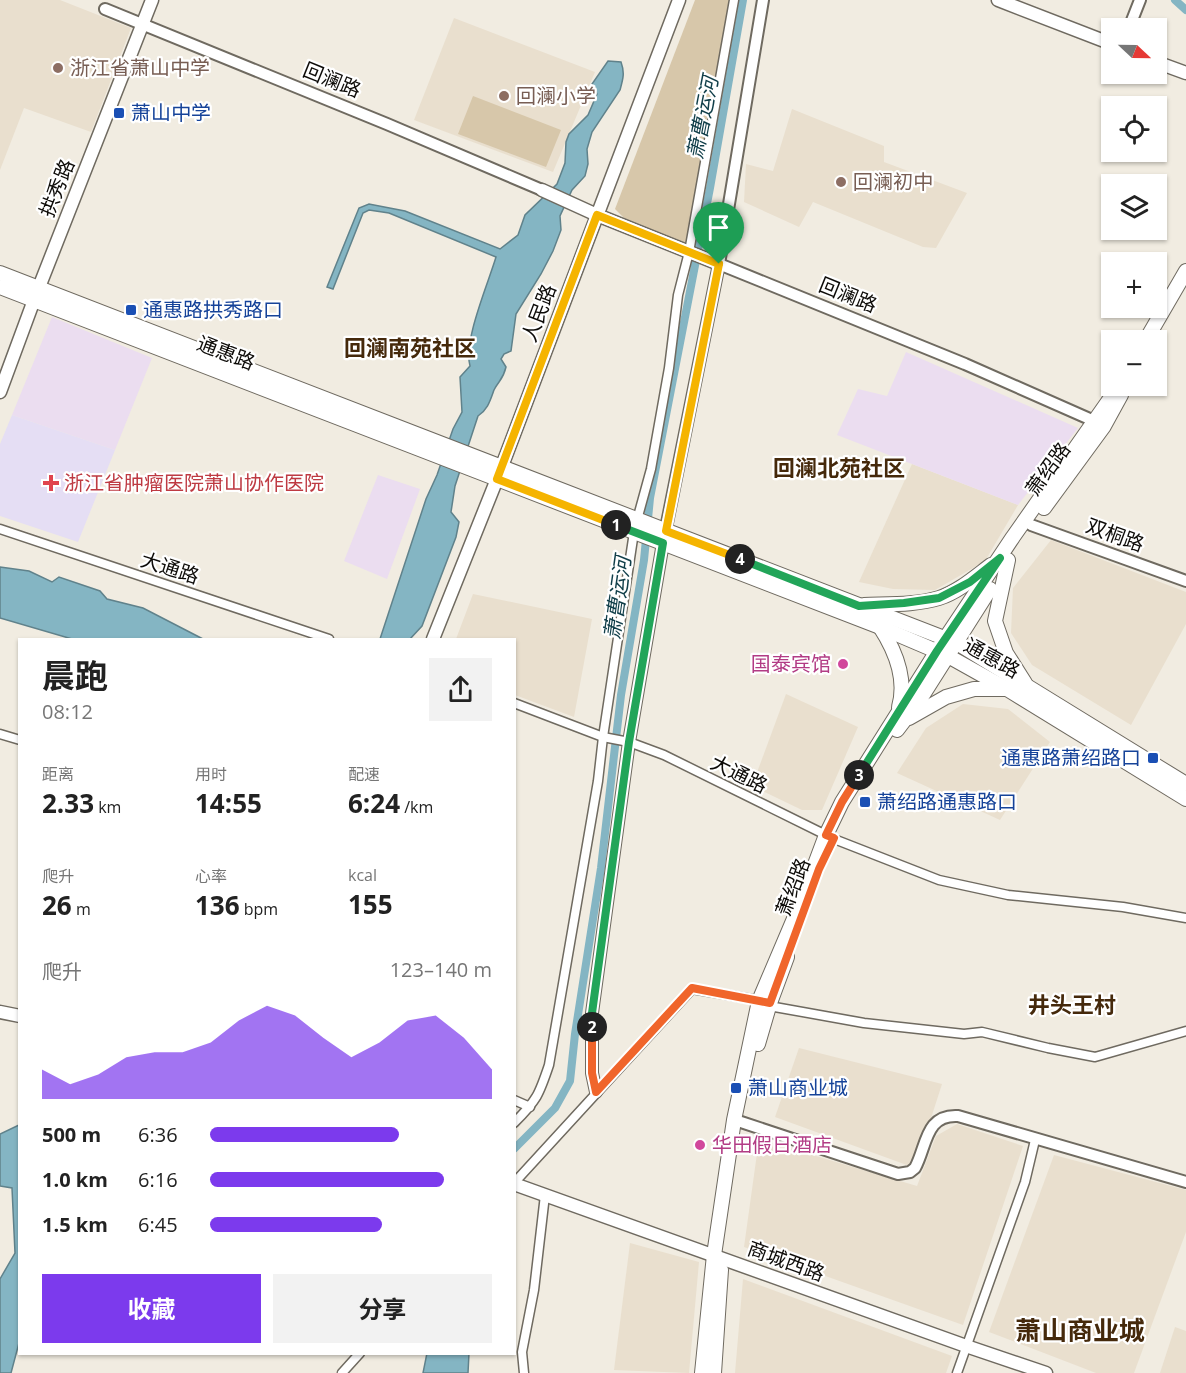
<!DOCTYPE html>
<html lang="zh">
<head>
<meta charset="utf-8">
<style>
	:root { --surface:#fff; --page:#f2f2f2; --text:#222; --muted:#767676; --accent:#7c3aed }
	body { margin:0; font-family:"Open Sans","Noto Sans SC",sans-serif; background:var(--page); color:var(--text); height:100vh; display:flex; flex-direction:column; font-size:22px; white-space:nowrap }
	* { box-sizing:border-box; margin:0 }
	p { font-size:20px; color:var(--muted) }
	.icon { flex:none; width:33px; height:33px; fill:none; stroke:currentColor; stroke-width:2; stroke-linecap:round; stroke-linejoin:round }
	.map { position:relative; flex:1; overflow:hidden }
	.panel { position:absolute; left:18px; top:638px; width:498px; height:717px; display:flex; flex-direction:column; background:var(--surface); border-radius:0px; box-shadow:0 2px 4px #0004 }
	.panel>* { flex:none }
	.needle { width:39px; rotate:112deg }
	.tools { position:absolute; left:1101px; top:18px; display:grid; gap:12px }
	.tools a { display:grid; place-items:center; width:66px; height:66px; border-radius:0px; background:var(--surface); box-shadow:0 2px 4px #0004; font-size:30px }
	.pin { position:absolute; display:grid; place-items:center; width:51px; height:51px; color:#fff; margin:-62px -26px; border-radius:50% 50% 50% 0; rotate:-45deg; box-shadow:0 0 6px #0007 }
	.pin .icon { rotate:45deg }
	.km { position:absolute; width:30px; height:30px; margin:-15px; border-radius:50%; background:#222; color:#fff; font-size:16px; line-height:30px; text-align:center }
	.round { display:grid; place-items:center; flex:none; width:63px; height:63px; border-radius:0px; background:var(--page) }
	.head { display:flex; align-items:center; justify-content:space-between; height:102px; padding:0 24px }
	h1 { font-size:33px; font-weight:700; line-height:45px }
	.stats { display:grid; grid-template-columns:repeat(3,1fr); gap:9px; height:102px; padding:6px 24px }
	.stats div { display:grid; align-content:center }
	.stats b { font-size:26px; font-weight:700 }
	.stats small { font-size:16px; font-weight:400 }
	.stats p { font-size:16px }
	.chart { height:168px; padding:12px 24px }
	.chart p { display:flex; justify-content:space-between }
	.chart svg { width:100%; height:108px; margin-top:6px; fill:var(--accent); opacity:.7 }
	.cta { display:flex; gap:12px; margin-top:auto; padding:12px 24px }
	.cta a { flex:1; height:69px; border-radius:0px; background:var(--accent); color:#fff; font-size:24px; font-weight:700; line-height:69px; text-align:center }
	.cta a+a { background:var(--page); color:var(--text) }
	ul { padding:0 24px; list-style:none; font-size:20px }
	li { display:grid; grid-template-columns:96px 72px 1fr; align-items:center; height:45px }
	li i { height:15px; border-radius:8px; background:var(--accent) }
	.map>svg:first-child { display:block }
</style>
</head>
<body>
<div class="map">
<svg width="1186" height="1373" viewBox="0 0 1186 1373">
	<rect width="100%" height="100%" fill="#f1ece1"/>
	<g fill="#e9dfce">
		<path d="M0,0H60L131,28L91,132L24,108L0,170Z"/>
		<path d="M454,18L595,72L553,172L414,120Z"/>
		<path d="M792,109L884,146V162L967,193L936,248L923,247L813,202L799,227L744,202L746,164L773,171Z"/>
		<path d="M912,464L1018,505L985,561L935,590L893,589L859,582Z"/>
		<path d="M1051,540L1186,592V624L1131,725L1032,665L1011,633L1013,588Z"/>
		<path d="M473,594L592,619L574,717L515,695L514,639H456Z"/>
		<path d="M786,694L858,727L822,810H802L752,786Z"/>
		<path d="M963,704L1008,709L1050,742L1000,820L897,773L926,728Z"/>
		<path d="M799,1048L942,1084L915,1168L775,1117Z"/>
		<path d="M957,1124L1023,1146L963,1325L744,1247L759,1139L917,1186L936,1136Z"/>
		<path d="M1054,1155L1186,1190V1232L1134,1373H1096L989,1332Z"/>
		<path d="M630,1243L699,1262L689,1373L614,1370Z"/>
		<path d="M743,1279L952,1356L946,1373H735Z"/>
		<path d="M1175,1327L1186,1331V1373H1160Z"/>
	</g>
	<g fill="#ebddf0">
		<path d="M52,317L152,358L115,450L12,415Z"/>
		<path d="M906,352L1078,428L1018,505L837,435L858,389L887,396Z"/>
		<path d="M378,475L420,489L387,579L344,561Z"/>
	</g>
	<path fill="#e5def4" d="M12,415L115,450L78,542L0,516V444Z"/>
	<g fill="#d7c7aa">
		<path d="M695,0H729L686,246L628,222L615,209Z"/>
		<path d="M473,96L561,130L546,167L458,134Z"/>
	</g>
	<g fill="#84b5c3" stroke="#60828b" stroke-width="1.5">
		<path d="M608,61L621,62C625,73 623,79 620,90L592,132L587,149L588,164L585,176L572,190L560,216L561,230L553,251L541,274L516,314L511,351L504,354L501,359L506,367C503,380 499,380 494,390C490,401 488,409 478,416L455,486L451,512L459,522L456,537L422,626L410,639H380L426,499L437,475L453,429L462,412L460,377L470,366C463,341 488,284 496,257L389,213L369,210L363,213L333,289L327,287L359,208L369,204L405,211L500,249L518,235L525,215L557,184L565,163L566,142L569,134L588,115L597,94L592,84Z"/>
		<path d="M0,567L29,571L52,582L59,577L100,591L107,599L143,608L203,639H72L0,618Z"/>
		<path d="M19,1125V1343L11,1373H0V1279L15,1253L12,1188L0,1186V1134Z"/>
		<path d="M427,1353H469L468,1373H423Z"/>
	</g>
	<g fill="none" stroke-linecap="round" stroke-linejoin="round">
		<g stroke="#84b5c3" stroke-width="8">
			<path d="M1175,0L1186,10"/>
			<path d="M514,1149L555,1108L570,1081L575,1034L601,868L621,695L644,560L650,498L710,188L743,0"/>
		</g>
		<defs>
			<g id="minor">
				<path d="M637,520L651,469L669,368L678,295L689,252L734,0"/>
				<path d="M0,529L329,639"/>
				<path d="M514,703L603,737L629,742L664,755L834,839L939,880L1008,895L1123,907L1186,918"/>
				<path d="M0,734L20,740"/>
				<path d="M769,1006L864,1023L964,1034L982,1032L1048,1048L1095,1057L1186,1031"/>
				<path d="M514,1100L530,1107"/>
				<path d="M514,1123C537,1100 539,1095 549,1065L598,781L603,737L634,532"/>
				<path d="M514,1183L692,989L763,1001"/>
				<path d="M342,1373L360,1353"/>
				<path d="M524,1373L522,1352L534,1290L545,1195"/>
				<path d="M957,1373L1025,1182L1035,1140"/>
			</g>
			<g id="tertiary">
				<path d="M105,9L387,124L542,190"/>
				<path d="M1129,28L1140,0"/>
				<path d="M719,264L965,364L1101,424"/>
				<path d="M1031,525L1186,581"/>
				<path d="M596,1092L592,1073V1013L629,742L663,543L719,264L763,0"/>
				<path d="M741,1122L898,1174L910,1172L915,1168C927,1146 925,1114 958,1116L1186,1182"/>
			</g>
			<g id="secondary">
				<path d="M998,0L1112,44"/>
				<path d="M1156,62L1186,73"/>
				<path d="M542,190L597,215L719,264"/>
				<path d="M0,392L34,300L152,0"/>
				<path d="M433,639L497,479L679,0"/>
				<path d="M0,1012L20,1016"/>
				<path d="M514,1184L966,1346L1046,1373"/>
			</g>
			<g id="primary">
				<path d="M0,273L957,643L1186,784"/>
				<path d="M0,287L880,627L948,656L1007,689L1186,799"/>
				<path d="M1146,340L1186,271"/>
				<path d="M1044,508L1104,426L1121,395"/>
				<path d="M1008,560L995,621L1006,653L1025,683"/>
				<path d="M864,605C887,604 917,605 939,598C958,592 975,577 991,565"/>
				<path d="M880,627C895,650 907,679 899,707"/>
				<path d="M909,718L946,697L974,689H1007"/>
				<path d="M897,730L919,701L990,589"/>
				<path d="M758,1044L770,1003L787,957"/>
				<path d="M702,1373L714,1255L734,1120L759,1001L799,907L826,835L842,802L937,651L1013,537L1119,386"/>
				<path d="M714,1373L721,1270"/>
			</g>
		</defs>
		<use href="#minor" stroke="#6f6a60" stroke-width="11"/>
		<use href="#tertiary" stroke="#6f6a60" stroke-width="14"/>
		<use href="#secondary" stroke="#6f6a60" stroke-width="15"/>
		<use href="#primary" stroke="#6f6a60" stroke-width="16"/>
		<use href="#minor" stroke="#fff" stroke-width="8"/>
		<use href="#tertiary" stroke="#fff" stroke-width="10"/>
		<use href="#secondary" stroke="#fff" stroke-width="12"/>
		<use href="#primary" stroke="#fff" stroke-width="14"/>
	</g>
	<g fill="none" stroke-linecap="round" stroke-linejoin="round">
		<defs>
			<path id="split-1" d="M616,525L497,479L597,215L719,264"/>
			<path id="split-2" d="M592,1027V1013L629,742L663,543L616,525"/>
			<path id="split-3" d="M592,1027V1073L596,1092L692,988L770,1003L819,869L834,838L826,835L842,802L859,775"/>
			<path id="split-4" d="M740,559L859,606L904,603L939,598L970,582L1000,558L937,651L859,775"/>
			<path id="split-5" d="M719,264L666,531L740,559"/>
		</defs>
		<use href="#split-1" stroke="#fff" stroke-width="12"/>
		<use href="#split-2" stroke="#fff" stroke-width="12"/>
		<use href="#split-3" stroke="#fff" stroke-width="12"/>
		<use href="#split-4" stroke="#fff" stroke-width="12"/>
		<use href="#split-5" stroke="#fff" stroke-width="12"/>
		<use href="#split-1" stroke="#f5b400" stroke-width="8"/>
		<use href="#split-2" stroke="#22a559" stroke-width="8"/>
		<use href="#split-3" stroke="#f0652b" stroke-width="8"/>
		<use href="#split-4" stroke="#22a559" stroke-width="8"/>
		<use href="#split-5" stroke="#f5b400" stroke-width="8"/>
	</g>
	<g fill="#8d6e63" stroke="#fff" stroke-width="2">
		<circle cx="58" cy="68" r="6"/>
		<circle cx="504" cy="96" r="6"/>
		<circle cx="841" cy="182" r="6"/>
	</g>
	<g fill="#1a4fb4" stroke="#fff" stroke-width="2">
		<rect x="113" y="107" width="12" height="12" rx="3"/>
		<rect x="125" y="304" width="12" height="12" rx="3"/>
		<rect x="1147" y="752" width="12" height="12" rx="3"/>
		<rect x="859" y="796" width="12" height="12" rx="3"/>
		<rect x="730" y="1082" width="12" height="12" rx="3"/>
	</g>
	<path fill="#e0444e" stroke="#fff" stroke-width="2" d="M48 474h6v6h6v6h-6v6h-6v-6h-6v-6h6z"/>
	<g fill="#d1479c" stroke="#fff" stroke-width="2">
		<circle cx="843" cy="664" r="6"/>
		<circle cx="700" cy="1145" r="6"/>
	</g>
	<g text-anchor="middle" stroke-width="4.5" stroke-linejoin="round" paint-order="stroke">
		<g font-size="20" fill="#785e54" stroke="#fff" text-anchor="start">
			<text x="70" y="75">浙江省萧山中学</text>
			<text x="516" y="103">回澜小学</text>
			<text x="853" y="189">回澜初中</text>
		</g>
		<g font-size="20" fill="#0d0b08" stroke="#fff">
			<text transform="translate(332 80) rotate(22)" y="7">回澜路</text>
			<text transform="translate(57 188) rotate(-68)" y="7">拱秀路</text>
			<text transform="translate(848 295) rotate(22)" y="7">回澜路</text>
			<text transform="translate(539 313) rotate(-69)" y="7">人民路</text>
			<text transform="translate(226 353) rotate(21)" y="7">通惠路</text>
			<text transform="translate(1048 469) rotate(-54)" y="7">萧绍路</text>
			<text transform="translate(1115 535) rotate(20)" y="7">双桐路</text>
			<text transform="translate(170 568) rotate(18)" y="7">大通路</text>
			<text transform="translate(992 658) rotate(29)" y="7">通惠路</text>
			<text transform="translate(739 774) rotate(26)" y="7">大通路</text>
			<text transform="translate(793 887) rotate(-69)" y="7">萧绍路</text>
			<text transform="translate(786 1261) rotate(20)" y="7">商城西路</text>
		</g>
		<g font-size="20" fill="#164399" stroke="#fff" text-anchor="start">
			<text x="131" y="120">萧山中学</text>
			<text x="143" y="317">通惠路拱秀路口</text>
			<text x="1141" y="765" text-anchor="end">通惠路萧绍路口</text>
			<text x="877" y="809">萧绍路通惠路口</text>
			<text x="748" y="1095">萧山商业城</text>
		</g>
		<g font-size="20" fill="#be3a42" stroke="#fff" text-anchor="start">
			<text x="64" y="490">浙江省肿瘤医院萧山协作医院</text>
		</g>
		<g font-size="20" fill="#b23c85" stroke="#fff" text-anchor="end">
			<text x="831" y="671">国泰宾馆</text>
			<text x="712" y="1152" text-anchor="start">华田假日酒店</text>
		</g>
		<g font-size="21" font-style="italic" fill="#103e49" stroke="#fff">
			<text transform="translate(703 118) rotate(-79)" y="7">萧曹运河</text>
			<text transform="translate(618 598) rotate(-82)" y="7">萧曹运河</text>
		</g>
		<g font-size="22" font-weight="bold" fill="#45290b" stroke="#fff">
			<text x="410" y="356">回澜南苑社区</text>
			<text x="839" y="476">回澜北苑社区</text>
			<text x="1072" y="1013">井头王村</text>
		</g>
		<g font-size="26" font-weight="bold" fill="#45290b" stroke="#fff">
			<text x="1080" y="1340">萧山商业城</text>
		</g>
	</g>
</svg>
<div class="tools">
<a><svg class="needle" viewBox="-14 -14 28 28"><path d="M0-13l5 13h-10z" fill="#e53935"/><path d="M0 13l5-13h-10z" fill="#767676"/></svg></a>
<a><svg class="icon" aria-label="locate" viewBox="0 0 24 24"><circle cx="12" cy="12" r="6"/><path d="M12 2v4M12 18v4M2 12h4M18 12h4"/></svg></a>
<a><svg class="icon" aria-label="layers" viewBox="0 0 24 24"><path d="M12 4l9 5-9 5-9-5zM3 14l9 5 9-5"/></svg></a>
<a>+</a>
<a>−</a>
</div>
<div class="pin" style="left:719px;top:264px;background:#1e9e55"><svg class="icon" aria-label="arrive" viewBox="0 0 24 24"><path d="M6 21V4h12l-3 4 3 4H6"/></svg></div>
<b class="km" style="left:616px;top:525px">1</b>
<b class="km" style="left:592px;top:1027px">2</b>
<b class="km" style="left:859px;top:775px">3</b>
<b class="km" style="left:740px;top:559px">4</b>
<section class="panel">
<div class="head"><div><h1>晨跑</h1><p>08:12</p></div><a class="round"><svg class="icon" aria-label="share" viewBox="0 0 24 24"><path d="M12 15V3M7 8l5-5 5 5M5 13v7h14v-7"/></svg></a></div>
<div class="stats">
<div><p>距离</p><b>2.33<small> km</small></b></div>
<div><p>用时</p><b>14:55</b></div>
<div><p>配速</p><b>6:24<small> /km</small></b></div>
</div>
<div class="stats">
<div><p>爬升</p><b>26<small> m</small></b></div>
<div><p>心率</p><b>136<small> bpm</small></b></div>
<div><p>kcal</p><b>155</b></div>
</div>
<div class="chart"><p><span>爬升</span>123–140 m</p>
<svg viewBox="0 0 160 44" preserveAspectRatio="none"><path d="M0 44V32L10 38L20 34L30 27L40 25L50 25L60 21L70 12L80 6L90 10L100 19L110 27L120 21L130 12L140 10L150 19L160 32V44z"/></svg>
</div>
<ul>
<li><b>500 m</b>6:36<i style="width:67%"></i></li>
<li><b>1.0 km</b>6:16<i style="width:83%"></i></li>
<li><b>1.5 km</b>6:45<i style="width:61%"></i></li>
</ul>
<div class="cta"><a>收藏</a><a>分享</a></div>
</section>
</div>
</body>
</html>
